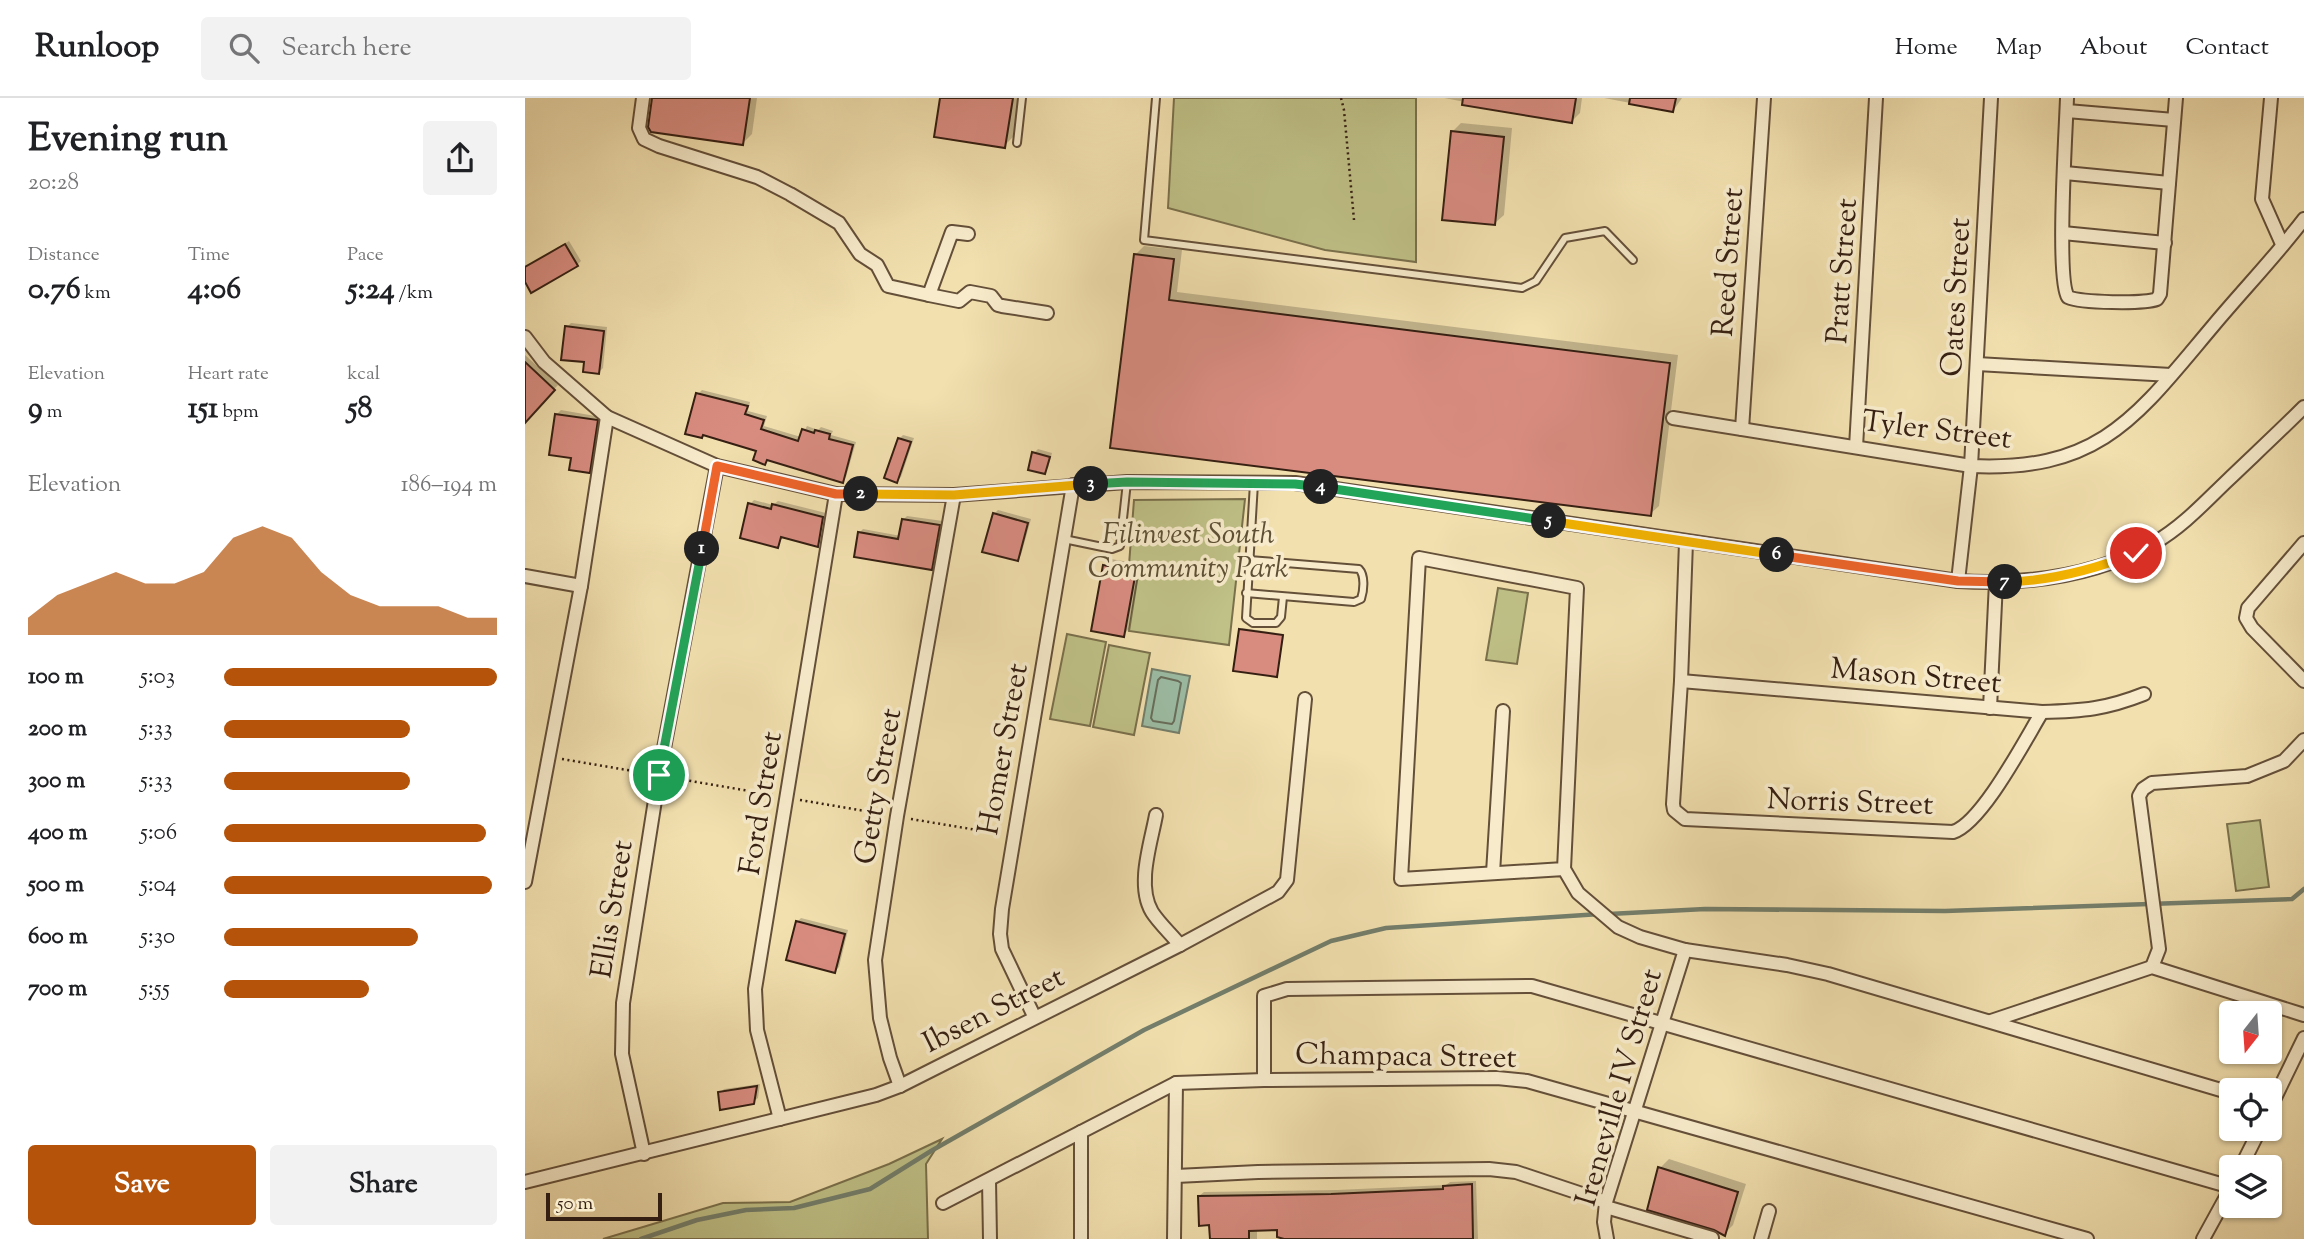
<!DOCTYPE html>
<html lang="en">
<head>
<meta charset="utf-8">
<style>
	:root { --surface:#fff; --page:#f2f2f2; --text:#202124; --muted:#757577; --line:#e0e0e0; --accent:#b45309 }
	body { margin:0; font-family:"Sorts Mill Goudy",serif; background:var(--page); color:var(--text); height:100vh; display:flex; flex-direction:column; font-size:26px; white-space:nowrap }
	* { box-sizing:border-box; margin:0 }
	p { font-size:23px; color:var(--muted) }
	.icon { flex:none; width:38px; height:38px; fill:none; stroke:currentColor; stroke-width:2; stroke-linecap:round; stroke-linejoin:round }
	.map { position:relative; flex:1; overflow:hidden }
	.drawer { display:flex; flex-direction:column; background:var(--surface); width:525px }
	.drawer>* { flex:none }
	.needle { width:46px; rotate:197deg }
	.controls { position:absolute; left:1694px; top:903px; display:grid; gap:14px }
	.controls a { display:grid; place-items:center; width:63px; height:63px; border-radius:7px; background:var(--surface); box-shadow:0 2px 5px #0004; font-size:35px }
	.scale { position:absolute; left:21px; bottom:18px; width:116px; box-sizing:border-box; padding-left:7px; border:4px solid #351f12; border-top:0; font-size:19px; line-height:24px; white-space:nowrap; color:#351f12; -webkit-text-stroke:5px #f7ebcb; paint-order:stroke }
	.pin { position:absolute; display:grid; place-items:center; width:60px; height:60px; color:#fff; margin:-30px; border:4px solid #fff; border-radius:50%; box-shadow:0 2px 7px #0007 }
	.km { position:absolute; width:35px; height:35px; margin:-18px; border-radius:50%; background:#222; color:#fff; font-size:19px; line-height:35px; text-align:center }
	.round { display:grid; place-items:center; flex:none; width:74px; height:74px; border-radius:7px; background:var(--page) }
	.summary { display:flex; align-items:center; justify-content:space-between; height:119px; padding:0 28px }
	h1 { font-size:38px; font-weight:700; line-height:52px }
	.figures { display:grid; grid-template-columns:repeat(3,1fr); gap:10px; height:119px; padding:7px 28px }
	.figures div { display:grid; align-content:center }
	.figures b { font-size:30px; font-weight:700 }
	.figures small { font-size:19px; font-weight:400 }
	.figures p { font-size:19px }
	.chart { height:196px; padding:14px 28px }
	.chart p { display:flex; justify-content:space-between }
	.chart svg { width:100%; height:126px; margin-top:7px; fill:var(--accent); opacity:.7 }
	.action { display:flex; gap:14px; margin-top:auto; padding:14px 28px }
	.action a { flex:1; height:80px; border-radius:7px; background:var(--accent); color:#fff; font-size:28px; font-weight:700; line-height:80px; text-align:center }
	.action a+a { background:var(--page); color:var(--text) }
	ul { padding:0 28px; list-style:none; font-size:23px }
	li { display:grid; grid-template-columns:112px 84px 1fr; align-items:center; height:52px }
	li i { height:18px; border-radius:9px; background:var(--accent) }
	header { display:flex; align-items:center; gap:42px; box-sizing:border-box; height:98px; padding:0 35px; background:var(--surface); border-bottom:2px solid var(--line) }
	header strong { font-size:33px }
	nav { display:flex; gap:38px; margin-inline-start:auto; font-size:24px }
	.search { width:490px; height:63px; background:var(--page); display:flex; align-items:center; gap:18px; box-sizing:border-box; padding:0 24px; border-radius:7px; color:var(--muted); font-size:26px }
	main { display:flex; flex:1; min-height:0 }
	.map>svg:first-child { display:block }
</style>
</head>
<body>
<header>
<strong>Runloop</strong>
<div class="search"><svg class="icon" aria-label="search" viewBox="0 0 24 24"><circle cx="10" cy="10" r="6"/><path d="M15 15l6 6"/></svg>Search here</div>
<nav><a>Home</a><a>Map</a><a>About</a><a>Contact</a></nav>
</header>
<main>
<section class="drawer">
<div class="summary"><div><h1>Evening run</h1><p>20:28</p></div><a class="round"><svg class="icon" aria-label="share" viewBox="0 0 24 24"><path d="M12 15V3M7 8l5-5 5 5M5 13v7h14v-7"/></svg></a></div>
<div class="figures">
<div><p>Distance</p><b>0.76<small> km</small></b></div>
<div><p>Time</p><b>4:06</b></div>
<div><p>Pace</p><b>5:24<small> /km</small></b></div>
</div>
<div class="figures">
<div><p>Elevation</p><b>9<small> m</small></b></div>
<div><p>Heart rate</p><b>151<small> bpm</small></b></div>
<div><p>kcal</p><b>58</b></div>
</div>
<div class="chart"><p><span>Elevation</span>186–194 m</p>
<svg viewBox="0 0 160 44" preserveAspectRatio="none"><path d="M0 44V38L10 30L20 26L30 22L40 26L50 26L60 22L70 10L80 6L90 10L100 22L110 30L120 34L130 34L140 34L150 38L160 38V44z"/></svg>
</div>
<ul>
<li><b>100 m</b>5:03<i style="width:100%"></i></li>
<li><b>200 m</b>5:33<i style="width:68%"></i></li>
<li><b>300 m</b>5:33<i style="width:68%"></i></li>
<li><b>400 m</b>5:06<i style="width:96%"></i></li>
<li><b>500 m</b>5:04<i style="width:98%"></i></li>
<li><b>600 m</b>5:30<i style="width:71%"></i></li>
<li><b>700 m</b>5:55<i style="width:53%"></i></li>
</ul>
<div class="action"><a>Save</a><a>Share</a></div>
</section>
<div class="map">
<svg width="1779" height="1141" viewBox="0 0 1779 1141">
	<rect width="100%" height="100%" fill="#f2e0af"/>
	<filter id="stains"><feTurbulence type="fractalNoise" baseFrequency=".00286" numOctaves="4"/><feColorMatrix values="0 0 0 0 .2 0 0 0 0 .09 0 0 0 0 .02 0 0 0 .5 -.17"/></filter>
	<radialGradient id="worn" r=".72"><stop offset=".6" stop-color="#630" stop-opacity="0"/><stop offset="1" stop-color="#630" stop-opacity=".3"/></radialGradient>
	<g fill="#bfc187" stroke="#7a704c" stroke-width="2">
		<path d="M649,0H891V164L800,152L643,110Z"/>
		<path d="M720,401L704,547L604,533L614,470L604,467L609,402Z"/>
		<path d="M973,490L1003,495L992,566L961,562Z"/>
		<path d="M542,536L581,544L565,628L525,621Z"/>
		<path d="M584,547L625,555L609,637L568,629Z"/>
		<path d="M1735,722L1744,789L1711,793L1702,726Z"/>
		<path d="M417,1041L401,1066L403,1141H78L198,1105L265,1104L364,1066Z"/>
	</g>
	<path fill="#9cbea6" stroke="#737e6b" stroke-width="2" d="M627,571L665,578L654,635L617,628Z"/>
	<g fill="#0003">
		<path d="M129,0H232L227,36L218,45Z"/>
		<path d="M417,0H494L488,39L479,48Z"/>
		<path d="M919,0H1057L1055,15L1046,24Z"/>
		<path d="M1079,0H1157L1148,13Z"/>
		<path d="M936,25L987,30L979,117L970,125L927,34Z"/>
		<path d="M44,143L56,163L52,167L0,180V169Z"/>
		<path d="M619,148L657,152L652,194L1153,257L1134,408L1125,416L587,348L611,156Z"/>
		<path d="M46,225L82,229L78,270L74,274L61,262L42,229Z"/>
		<path d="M0,257L33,287L4,318L0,314Z"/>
		<path d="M177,292L225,304L223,313L242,318L239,328L276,339L282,328L293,332L296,329L308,333L306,337L331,344L321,379L317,383L243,361L240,365L233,352L173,296Z"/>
		<path d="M36,312L76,319L68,369L64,373L48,359L32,316Z"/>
		<path d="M378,337L389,340L376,379L372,383L374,341Z"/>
		<path d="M513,351L527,355L523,370L519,374L509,355Z"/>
		<path d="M229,402L248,407L253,403L301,415L297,443L293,447L258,438L253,448L225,406Z"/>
		<path d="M473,412L506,421L496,457L492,461L469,416Z"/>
		<path d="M382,418L418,423L410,466L406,470L334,435L338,431L376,438L378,422Z"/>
		<path d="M586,461L616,466L604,531L598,537L580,467Z"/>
		<path d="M717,530L759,536L752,577L715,532Z"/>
		<path d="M276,820L323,832L314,869L310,873L272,824Z"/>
		<path d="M235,986L233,1000L228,1004L195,995L199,991Z"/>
		<path d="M1144,1061L1221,1086L1208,1127L1200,1135L1135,1070Z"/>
		<path d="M951,1083L953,1141H786L754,1130L732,1131V1141H687L686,1126L674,1098L679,1094L812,1092L921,1087L925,1084Z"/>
	</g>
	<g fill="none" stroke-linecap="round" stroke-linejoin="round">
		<path stroke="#686e5c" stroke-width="2" d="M636,579L653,583L656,585L649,623L647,626L628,623L626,620L633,582Z"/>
		<g stroke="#737e6b" stroke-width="4.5">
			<path d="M1084,816L1180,811L1420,813L1767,801L1779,791"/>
			<path d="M116,1141L172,1122L221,1112L269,1110L345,1091L406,1053L619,932L806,843L861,830L1075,816"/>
		</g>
	</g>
	<g fill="#d88c80" stroke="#351f12" stroke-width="2">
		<path d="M127,0H225L218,47L126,34L123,29Z"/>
		<path d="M415,0H488L480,50L409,39Z"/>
		<path d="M938,0H1051L1047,25L937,7Z"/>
		<path d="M1105,0H1151L1148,14L1104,6Z"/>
		<path d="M926,33L979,39L970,127L917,122Z"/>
		<path d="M40,146L53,168L6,195L0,184V169Z"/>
		<path d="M609,156L649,161L644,202L1145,265L1126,418L585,350Z"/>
		<path d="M40,228L79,233L74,276L58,274L59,264L36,262Z"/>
		<path d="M0,264L30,292L0,325Z"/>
		<path d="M171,295L223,308L220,316L239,322L236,331L273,343L277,331L289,335L290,332L305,336L304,341L328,347L318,385L242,362L240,367L228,362L231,353L178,337L177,340L160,336Z"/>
		<path d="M30,316L73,322L65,375L44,372L46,360L24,357Z"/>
		<path d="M373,340L386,344L372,385L359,380Z"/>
		<path d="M507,354L525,359L520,376L503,372Z"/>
		<path d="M223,405L246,411L247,406L298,419L293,449L256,439L253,450L215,440Z"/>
		<path d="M468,415L503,425L493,463L457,454Z"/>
		<path d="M377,421L415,427L407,472L329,459L333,434L373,441Z"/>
		<path d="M578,467L611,473L599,539L566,533Z"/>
		<path d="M714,531L758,537L752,579L708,573Z"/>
		<path d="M271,823L320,836L310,875L261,862Z"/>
		<path d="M232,988L229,1006L195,1012L193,994Z"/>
		<path d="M1133,1069L1213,1094L1200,1138L1189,1132L1122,1112Z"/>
		<path d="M947,1086L948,1141H759L752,1139V1132L724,1133V1141H685L684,1127L674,1128L673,1098L806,1096L918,1091V1088Z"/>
	</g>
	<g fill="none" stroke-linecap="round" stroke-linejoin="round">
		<defs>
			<g id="lane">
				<path d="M631,0L619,142L997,190L1011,183L1040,140L1080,133L1108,162"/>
				<path d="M492,45L497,0"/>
				<path d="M729,385L721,520L728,525H751L756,519L758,499"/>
				<path d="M539,441L587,451L595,448L602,384"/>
				<path d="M721,495L829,504L836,501C839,492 840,477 834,471L724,462"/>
			</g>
			<g id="street">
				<path d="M118,0L114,30L119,41L134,48L232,79L265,96L314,125L335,156L352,167L363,188L404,197L427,134L443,136"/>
				<path d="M1542,0C1541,31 1531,181 1543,199C1556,205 1619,206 1632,201L1635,196L1651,0"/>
				<path d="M1746,0L1737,101L1757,146"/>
				<path d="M1542,13L1649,22"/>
				<path d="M1540,75L1644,85"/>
				<path d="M1538,135L1640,145"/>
				<path d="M404,197L434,203L445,194L466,198L473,207L477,208L522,215"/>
				<path d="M0,239L19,264L82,319L192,368L311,396L429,397L602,384L770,385L1433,483C1500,487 1569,479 1629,445C1657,429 1679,405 1702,383C1728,358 1754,334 1779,309"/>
				<path d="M1452,266L1646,277"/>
				<path d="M1148,320L1446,368C1576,374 1612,318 1688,228C1718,192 1751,158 1779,121"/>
				<path d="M1217,331L1239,0"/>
				<path d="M1331,349L1351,0"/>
				<path d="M1161,444L1156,583L1148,706L1149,712L1160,721L1428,734C1457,725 1500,642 1517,614"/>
				<path d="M1779,445L1723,510L1721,520L1727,530L1779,583"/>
				<path d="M0,478L56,488"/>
				<path d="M1433,483L1446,368L1466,0"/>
				<path d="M1156,583L1517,614C1558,613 1581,611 1619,596"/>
				<path d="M1465,610L1471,484"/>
				<path d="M631,717C626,745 611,787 627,814C634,825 646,836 655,847"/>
				<path d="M1039,771L876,781L894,460L1052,490L1039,771L1053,795L1093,829L1115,839L1160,852L1262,867L1303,876L1706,995"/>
				<path d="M968,775L978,613"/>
				<path d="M0,784L56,488L82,319"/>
				<path d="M1627,869L1634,851L1614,698L1618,691L1627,685L1722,678L1759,663L1779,642"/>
				<path d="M509,918L477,851L475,836L477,811L548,387"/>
				<path d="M1466,923L1627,869L1779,917"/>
				<path d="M739,982V898L762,891L1007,888L1706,1089"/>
				<path d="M375,988L365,960L355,920L350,862L372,718L429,397"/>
				<path d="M1745,1010L1779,940"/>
				<path d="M255,1021L232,932L230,891L311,396"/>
				<path d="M119,1056L97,956L98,905L134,677L192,368"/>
				<path d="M1716,1069L1735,1031"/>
				<path d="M651,1078L733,1074L964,1071L991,1074L1081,1104"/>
				<path d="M464,1082L465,1141"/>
				<path d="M0,1084L351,997L375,988L655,847L753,794L762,782L780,601"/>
				<path d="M418,1105L651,985L739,982L972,980L1002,983L1562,1141"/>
				<path d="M1081,1109L1187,1140"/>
				<path d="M556,1141V1034"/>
				<path d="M649,1141L651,985"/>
				<path d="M1082,1141L1079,1124L1081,1104L1160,852"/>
				<path d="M1236,1141L1244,1113"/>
				<path d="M1678,1141L1706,1090"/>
			</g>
		</defs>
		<use href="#lane" stroke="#644f39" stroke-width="10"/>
		<use href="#street" stroke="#644f39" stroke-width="16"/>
		<g stroke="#351f12" stroke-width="2.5" stroke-dasharray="2 3.5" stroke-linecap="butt">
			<path d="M816,0L819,12L829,122"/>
			<path d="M37,661L120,675"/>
			<path d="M148,680L248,697"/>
			<path d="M275,702L358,716"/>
			<path d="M386,721L476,736"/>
		</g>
		<use href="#lane" stroke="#f7ebcb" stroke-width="6"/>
		<use href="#street" stroke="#f7ebcb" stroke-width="12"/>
	</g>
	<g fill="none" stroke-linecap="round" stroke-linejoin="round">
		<defs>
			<path id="split-1" d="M134,677L177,451"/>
			<path id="split-2" d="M177,451L192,368L311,396H336"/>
			<path id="split-3" d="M336,396L429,397L566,386"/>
			<path id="split-4" d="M566,386L602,384L770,386L796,389"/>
			<path id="split-5" d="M796,389L1024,423"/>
			<path id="split-6" d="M1024,423L1252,457"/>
			<path id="split-7" d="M1252,457L1433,483L1480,484"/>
			<path id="split-8" d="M1480,484C1526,483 1568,472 1611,455"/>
		</defs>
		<use href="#split-1" stroke="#fff" stroke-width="14"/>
		<use href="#split-2" stroke="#fff" stroke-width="14"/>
		<use href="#split-3" stroke="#fff" stroke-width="14"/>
		<use href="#split-4" stroke="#fff" stroke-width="14"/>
		<use href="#split-5" stroke="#fff" stroke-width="14"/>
		<use href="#split-6" stroke="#fff" stroke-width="14"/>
		<use href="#split-7" stroke="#fff" stroke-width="14"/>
		<use href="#split-8" stroke="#fff" stroke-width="14"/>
		<use href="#split-1" stroke="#22a559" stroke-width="9"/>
		<use href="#split-2" stroke="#f0652b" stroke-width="9"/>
		<use href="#split-3" stroke="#f5b400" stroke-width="9"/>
		<use href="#split-4" stroke="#22a559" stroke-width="9"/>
		<use href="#split-5" stroke="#22a559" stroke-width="9"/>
		<use href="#split-6" stroke="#f5b400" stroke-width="9"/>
		<use href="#split-7" stroke="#f0652b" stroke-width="9"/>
		<use href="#split-8" stroke="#f5b400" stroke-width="9"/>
	</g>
	<g text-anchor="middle" stroke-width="7" stroke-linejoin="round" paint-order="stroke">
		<g font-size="30" fill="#351f12" stroke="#f7ebcb">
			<text transform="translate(1202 164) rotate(-86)" y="10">Reed Street</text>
			<text transform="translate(1316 173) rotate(-86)" y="10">Pratt Street</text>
			<text transform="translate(1430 199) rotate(-87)" y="10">Oates Street</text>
			<text transform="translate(1412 331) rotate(7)" y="10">Tyler Street</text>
			<text transform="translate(1391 577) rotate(5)" y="10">Mason Street</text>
			<text transform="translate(477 651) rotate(-80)" y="10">Homer Street</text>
			<text transform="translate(352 688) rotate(-80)" y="10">Getty Street</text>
			<text transform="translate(1325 703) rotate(2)" y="10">Norris Street</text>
			<text transform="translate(235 705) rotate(-81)" y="10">Ford Street</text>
			<text transform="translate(86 811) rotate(-81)" y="10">Ellis Street</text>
			<text transform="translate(468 911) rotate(-27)" y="10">Ibsen Street</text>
			<text transform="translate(881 957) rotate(1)" y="10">Champaca Street</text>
			<text transform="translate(1093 989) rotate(-74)" y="10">Ireneville IV Street</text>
		</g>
		<g font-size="30" font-style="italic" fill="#5e5035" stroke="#f7ebcb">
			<text x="663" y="445">Filinvest South<tspan x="663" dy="34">Community Park</tspan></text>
		</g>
	</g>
	<rect width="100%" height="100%" filter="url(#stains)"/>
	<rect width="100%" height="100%" fill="url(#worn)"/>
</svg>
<div class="controls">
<a><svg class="needle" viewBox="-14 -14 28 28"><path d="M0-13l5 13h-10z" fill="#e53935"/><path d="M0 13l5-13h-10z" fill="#757577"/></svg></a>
<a><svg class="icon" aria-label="locate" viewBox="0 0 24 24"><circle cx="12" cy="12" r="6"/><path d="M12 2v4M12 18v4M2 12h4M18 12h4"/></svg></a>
<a><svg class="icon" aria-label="layers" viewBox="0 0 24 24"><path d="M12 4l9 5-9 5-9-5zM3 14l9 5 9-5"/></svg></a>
</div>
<div class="scale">50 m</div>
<div class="pin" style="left:134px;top:677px;background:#1e9e55"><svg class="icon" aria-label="arrive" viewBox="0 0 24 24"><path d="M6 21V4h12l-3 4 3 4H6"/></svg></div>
<div class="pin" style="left:1611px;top:455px;background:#d93025"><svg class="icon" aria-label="check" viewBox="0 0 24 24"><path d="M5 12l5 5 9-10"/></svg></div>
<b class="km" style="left:177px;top:451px">1</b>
<b class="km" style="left:336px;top:396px">2</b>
<b class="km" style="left:566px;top:386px">3</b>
<b class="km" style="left:796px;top:389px">4</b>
<b class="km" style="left:1024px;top:423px">5</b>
<b class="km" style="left:1252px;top:457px">6</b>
<b class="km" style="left:1480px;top:484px">7</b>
</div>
</main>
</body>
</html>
